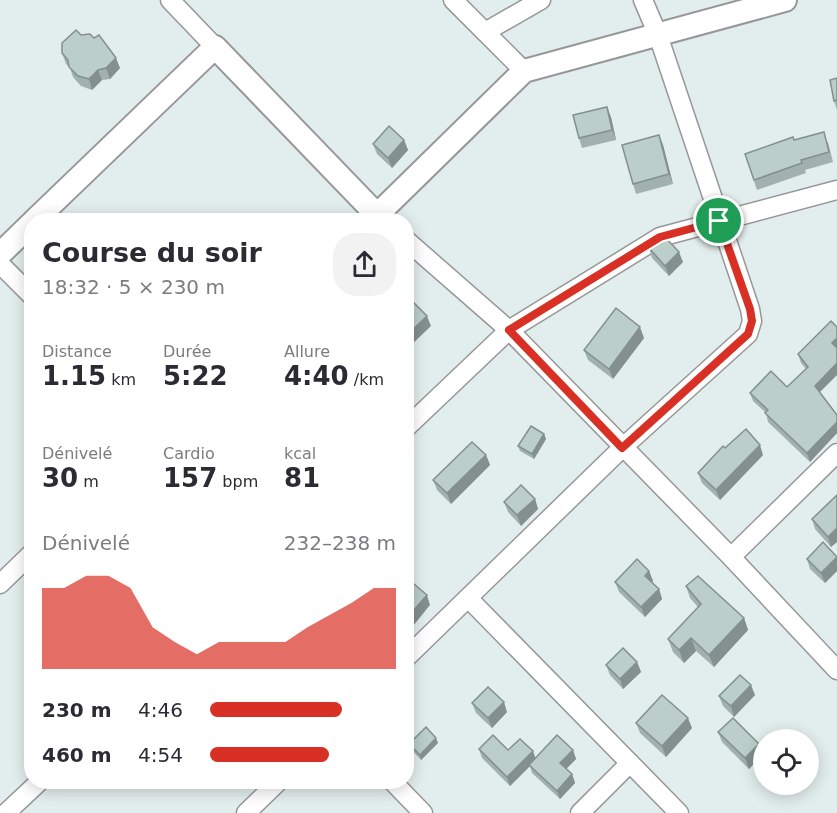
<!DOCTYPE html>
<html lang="fr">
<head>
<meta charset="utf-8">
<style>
	:root { --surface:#fff; --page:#f2f2f3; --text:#2b2b33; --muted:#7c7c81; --accent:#d93025 }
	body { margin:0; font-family:"DejaVu Sans",sans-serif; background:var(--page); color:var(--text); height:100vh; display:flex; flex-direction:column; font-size:22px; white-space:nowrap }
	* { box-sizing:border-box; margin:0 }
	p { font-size:20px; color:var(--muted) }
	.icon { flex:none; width:33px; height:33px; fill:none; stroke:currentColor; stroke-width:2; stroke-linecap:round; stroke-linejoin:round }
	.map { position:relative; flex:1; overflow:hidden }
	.sheet { position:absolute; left:24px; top:213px; width:390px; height:576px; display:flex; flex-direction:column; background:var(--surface); border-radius:24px; box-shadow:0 3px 15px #0003 }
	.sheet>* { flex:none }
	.fabs { position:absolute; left:753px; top:729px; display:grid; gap:12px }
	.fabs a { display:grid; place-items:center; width:66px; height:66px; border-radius:50%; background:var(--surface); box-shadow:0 3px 15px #0003; font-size:30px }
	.pin { position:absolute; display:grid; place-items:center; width:51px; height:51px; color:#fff; margin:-26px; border:3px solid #fff; border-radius:50%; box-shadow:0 2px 6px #0007 }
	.round { display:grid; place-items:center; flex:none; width:63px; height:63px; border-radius:24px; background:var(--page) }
	.summary { display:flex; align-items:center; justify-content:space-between; height:102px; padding:0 18px }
	h1 { font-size:27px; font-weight:800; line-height:45px }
	.figures { display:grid; grid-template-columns:repeat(3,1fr); gap:9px; height:102px; padding:6px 18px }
	.figures div { display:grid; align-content:center }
	.figures b { font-size:26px; font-weight:800 }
	.figures small { font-size:16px; font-weight:400 }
	.figures p { font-size:16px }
	.chart { height:168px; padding:12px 18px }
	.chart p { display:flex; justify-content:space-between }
	.chart svg { width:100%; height:108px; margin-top:6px; fill:var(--accent); opacity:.7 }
	ul { padding:0 18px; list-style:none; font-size:20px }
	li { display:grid; grid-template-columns:96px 72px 1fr; align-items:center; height:45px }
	li i { height:15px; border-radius:8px; background:var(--accent) }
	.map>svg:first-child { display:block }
</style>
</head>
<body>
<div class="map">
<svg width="837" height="813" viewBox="0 0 837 813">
	<rect width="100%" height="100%" fill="#e2eeed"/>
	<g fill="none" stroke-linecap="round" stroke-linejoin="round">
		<defs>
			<g id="minor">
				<path d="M170,0L215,47"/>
				<path d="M453,0L524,71"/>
				<path d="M485,32L541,0"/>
				<path d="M406,240L509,330L731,557L837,670"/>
				<path d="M0,264L32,296"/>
				<path d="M406,428L509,330L660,237L837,190"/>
				<path d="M731,557L837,453"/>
				<path d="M0,584L32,553"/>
				<path d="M468,598L679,813"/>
				<path d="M406,658L622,448L748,334L752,321L750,309L658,35L643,0"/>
				<path d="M393,782L423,813"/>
				<path d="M6,813L39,782"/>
				<path d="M246,813L278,782"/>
				<path d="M580,813L630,763"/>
			</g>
			<g id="tertiary">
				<path d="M35,220L215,47L377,215L524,71L785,0"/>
				<path d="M0,254L32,223"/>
			</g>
		</defs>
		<use href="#minor" stroke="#979797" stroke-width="21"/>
		<use href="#tertiary" stroke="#979797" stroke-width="26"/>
		<use href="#minor" stroke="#fff" stroke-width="18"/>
		<use href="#tertiary" stroke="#fff" stroke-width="22"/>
	</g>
	<g fill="#a1b1ad">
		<path d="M81,35L120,68L110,79L102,80L92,90L81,86L73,77L70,68L66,64L62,53Z"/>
		<path d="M837,78V110L834,101Z"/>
		<path d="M611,117L616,140L582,148L579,138Z"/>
		<path d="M659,135L663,145L673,184L636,194L633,184Z"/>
		<path d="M404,140L408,150L392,168L377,154L373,144Z"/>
		<path d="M794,140L828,142L833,162L805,170L806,173L757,190L745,154Z"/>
		<path d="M649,248L683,262L669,276L652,258Z"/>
		<path d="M837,327V375L819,392L837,415V433L810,462L768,422L766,413L753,401L750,393L787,387L806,369L801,363L798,354Z"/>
		<path d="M644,338L613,379L588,360L584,350Z"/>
		<path d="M544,434L546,439L534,459L520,451L518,446Z"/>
		<path d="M725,448L763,455L720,500L702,483L698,473Z"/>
		<path d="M486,455L490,465L451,504L437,490L433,480Z"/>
		<path d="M837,495V542L831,547L815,529L812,519Z"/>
		<path d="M535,499L538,509L521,526L508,512L504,502Z"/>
		<path d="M837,557V571L825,583L810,569L807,559Z"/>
		<path d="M649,571L653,581L652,582L659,589L662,599L645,617L619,592L615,582Z"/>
		<path d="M686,586L744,618L748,630L714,667L696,651L684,663L673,652L668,639L698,607L690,598Z"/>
		<path d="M637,662L641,672L623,689L610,675L606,665Z"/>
		<path d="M755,695L734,717L723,706L719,696Z"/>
		<path d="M472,703L507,712L492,728L476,713Z"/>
		<path d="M636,723L692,728L666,757L640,733Z"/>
		<path d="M718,732L763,754L749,769L722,742Z"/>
		<path d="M438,743L421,760L411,749L409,744Z"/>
		<path d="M479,749L533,751L535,758L573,750L576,759L566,769L572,774L575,783L560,799L532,773L530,766L510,786L482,758Z"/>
	</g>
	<g fill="#83908d">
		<path d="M116,58L120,68L110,79L106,68Z"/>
		<path d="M98,70L102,80L92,90L89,79Z"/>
		<path d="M607,107L611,117L616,140L612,130Z"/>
		<path d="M659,135L663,145L673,184L669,174Z"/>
		<path d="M404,140L408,150L392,168L388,158Z"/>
		<path d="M679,252L683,262L669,276L665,266Z"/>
		<path d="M427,316L431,326L406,350V336Z"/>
		<path d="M640,327L644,338L613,379L609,369Z"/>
		<path d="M837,338V350L832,343Z"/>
		<path d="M837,363V375L818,394L815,386Z"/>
		<path d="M837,422V433L810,462L807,453Z"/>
		<path d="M544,434L546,439L534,459L532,454Z"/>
		<path d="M760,445L763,455L720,500L716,490Z"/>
		<path d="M486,455L490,465L451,504L447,493Z"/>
		<path d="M535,499L538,509L521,526L517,515Z"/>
		<path d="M837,528V542L831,547L828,537Z"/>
		<path d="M837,557V571L825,583L821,573Z"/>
		<path d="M649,571L653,581L648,586L645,576Z"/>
		<path d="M659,589L662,599L645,617L641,607Z"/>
		<path d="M427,595L430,605L409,631L406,624V619Z"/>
		<path d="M744,618L748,630L714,667L709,655Z"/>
		<path d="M691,638L696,651L684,663L679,650Z"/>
		<path d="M637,662L641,672L623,689L620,679Z"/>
		<path d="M751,685L755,695L734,717L731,706Z"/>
		<path d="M504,702L507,712L492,728L488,718Z"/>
		<path d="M688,718L692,728L666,757L662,746Z"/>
		<path d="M436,738L438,743L421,760L420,755Z"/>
		<path d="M759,744L763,754L749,769L745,758Z"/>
		<path d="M573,750L576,759L563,772L560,763Z"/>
		<path d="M533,751L536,760L510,786L507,777Z"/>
		<path d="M572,774L575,783L560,799L557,791Z"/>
	</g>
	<g fill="#bbcec9" stroke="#83908d" stroke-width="1.5">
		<path d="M76,30L81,35L90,34L94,38L99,35L116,58L106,68L98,70L89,79L78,76L69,67L68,60L62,53V43Z"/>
		<path d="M837,78V100L834,101L830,80Z"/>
		<path d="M607,107L612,130L579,138L573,115Z"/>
		<path d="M389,126L404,140L388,158L373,144Z"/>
		<path d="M824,132L829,152L801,160L802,163L754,180L745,154L793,137L794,140Z"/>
		<path d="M659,135L669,174L633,184L622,145Z"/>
		<path d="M664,236L679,252L665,266L649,248Z"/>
		<path d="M407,296L427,316L406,336V297Z"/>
		<path d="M616,308L640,327L609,369L584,350Z"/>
		<path d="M831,321L837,327V338L832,343L837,348V363L815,386L837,415V422L807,453L765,413L768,410L750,393L771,371L787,387L808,367L798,354Z"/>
		<path d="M531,426L544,434L532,454L518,446Z"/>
		<path d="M746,429L760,445L716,490L698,473L723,446L725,448Z"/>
		<path d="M472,442L486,455L447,493L433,480Z"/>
		<path d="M521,485L535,499L517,515L504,502Z"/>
		<path d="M837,495V528L828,537L812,519Z"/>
		<path d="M823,542L837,557L821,573L807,559Z"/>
		<path d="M637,559L649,571L645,576L659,589L641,607L615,582Z"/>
		<path d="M698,576L744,618L709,655L691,638L679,650L668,639L701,604L686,586Z"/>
		<path d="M408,579L427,595L406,619V580Z"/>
		<path d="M623,648L637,662L620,679L606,665Z"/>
		<path d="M740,675L751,685L731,706L719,696Z"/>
		<path d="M488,687L504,702L488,718L472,703Z"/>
		<path d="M662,695L688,718L662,746L636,723Z"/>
		<path d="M733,718L759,744L745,758L718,732Z"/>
		<path d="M426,727L436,738L420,755L409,744Z"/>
		<path d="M493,735L508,750L520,739L533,751L507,777L479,749Z"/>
		<path d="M557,735L573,750L560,763L572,774L557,791L529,765Z"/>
	</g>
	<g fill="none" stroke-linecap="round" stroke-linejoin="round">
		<defs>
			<path id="route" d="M719,221L750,309L752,321L748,334L622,448L509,330L660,237Z"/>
		</defs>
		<use href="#route" stroke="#fff" stroke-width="12"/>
		<use href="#route" stroke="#d93025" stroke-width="8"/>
	</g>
</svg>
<div class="fabs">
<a><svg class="icon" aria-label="locate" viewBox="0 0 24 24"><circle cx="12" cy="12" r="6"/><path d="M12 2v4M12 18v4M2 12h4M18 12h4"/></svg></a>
</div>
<div class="pin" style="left:719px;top:221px;background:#1e9e55"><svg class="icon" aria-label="arrive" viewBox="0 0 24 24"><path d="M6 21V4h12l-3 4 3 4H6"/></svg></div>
<section class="sheet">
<div class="summary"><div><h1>Course du soir</h1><p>18:32 · 5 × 230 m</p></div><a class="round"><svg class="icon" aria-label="share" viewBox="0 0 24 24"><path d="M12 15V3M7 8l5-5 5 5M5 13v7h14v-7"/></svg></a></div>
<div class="figures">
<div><p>Distance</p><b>1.15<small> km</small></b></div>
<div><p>Durée</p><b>5:22</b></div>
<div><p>Allure</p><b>4:40<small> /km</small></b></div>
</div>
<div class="figures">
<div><p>Dénivelé</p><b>30<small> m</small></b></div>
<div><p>Cardio</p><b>157<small> bpm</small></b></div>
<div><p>kcal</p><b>81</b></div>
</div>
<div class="chart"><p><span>Dénivelé</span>232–238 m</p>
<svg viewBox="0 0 160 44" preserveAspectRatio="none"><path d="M0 44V11L10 11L20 6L30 6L40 11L50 27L60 33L70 38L80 33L90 33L100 33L110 33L120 27L130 22L140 17L150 11L160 11V44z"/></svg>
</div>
<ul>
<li><b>230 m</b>4:46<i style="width:71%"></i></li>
<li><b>460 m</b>4:54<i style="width:64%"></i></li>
</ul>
</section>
</div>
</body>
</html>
